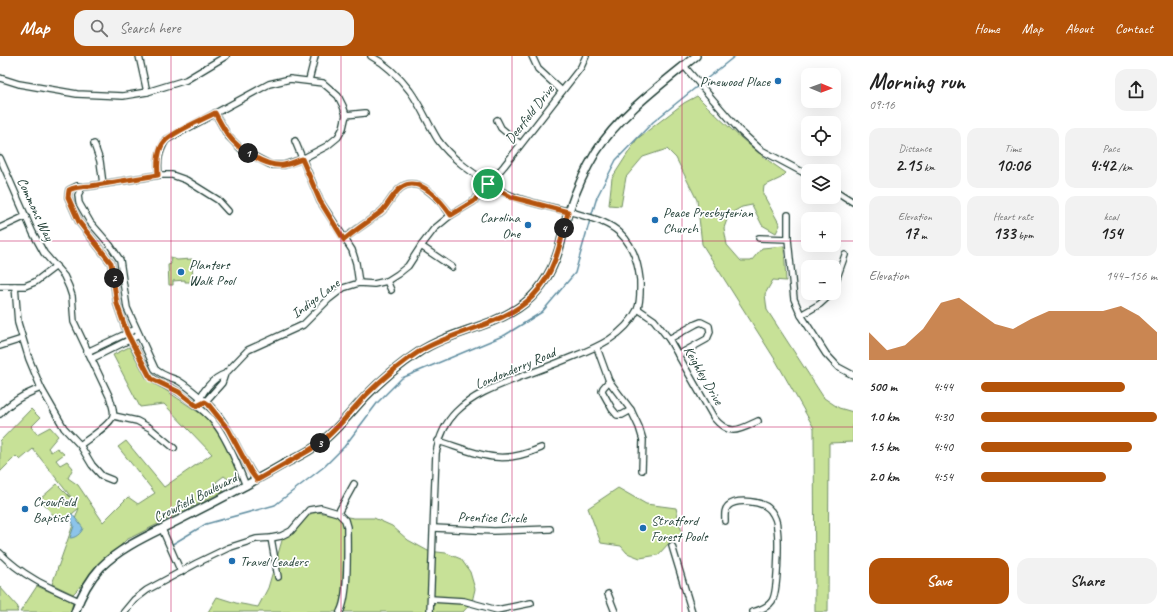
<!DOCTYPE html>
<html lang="en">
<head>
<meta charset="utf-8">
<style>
	:root { --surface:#fff; --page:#f2f2f2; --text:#222; --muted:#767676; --accent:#b45309 }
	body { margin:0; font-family:Caveat,sans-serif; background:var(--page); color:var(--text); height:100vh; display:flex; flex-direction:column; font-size:15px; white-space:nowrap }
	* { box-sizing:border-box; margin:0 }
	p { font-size:13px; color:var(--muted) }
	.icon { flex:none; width:22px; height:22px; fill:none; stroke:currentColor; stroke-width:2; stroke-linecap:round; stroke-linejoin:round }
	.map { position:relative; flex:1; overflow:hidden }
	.drawer { display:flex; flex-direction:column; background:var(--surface); width:320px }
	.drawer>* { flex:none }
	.needle { width:26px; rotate:91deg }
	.tools { position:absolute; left:801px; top:12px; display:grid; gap:8px }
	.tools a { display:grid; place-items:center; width:40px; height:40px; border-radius:8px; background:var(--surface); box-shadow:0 4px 16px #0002; font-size:20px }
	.pin { position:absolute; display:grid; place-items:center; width:34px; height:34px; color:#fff; margin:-17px; border:2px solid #fff; border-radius:50%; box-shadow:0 1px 4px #0007 }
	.km { position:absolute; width:20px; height:20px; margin:-10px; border-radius:50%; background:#222; color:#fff; font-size:11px; line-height:20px; text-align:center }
	.round { display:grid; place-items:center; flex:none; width:42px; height:42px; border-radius:12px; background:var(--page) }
	.summary { display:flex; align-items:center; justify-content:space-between; height:68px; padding:0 16px }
	h1 { font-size:22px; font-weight:700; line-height:30px }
	.metrics { display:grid; grid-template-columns:repeat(3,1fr); gap:6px; height:68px; padding:4px 16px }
	.metrics div { display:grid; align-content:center; border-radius:10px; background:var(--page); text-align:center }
	.metrics b { font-size:17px; font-weight:700 }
	.metrics small { font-size:11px; font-weight:400 }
	.metrics p { font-size:11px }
	.chart { height:112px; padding:8px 16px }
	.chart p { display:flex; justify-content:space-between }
	.chart svg { width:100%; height:72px; margin-top:4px; fill:var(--accent); opacity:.7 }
	.button { display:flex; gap:8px; margin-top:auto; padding:8px 16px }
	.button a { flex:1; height:46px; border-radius:12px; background:var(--accent); color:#fff; font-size:16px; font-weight:700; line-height:46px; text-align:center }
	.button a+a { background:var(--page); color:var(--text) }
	ul { padding:0 16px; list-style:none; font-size:13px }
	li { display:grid; grid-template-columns:64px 48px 1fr; align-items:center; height:30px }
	li i { height:10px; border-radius:5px; background:var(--accent) }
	header { display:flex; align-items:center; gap:24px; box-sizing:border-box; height:56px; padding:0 20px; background:var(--accent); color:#fff }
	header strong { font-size:19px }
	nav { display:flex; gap:22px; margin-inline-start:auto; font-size:14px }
	.search { width:280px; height:36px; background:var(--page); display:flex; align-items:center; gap:10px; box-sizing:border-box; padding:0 14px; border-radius:12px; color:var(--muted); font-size:15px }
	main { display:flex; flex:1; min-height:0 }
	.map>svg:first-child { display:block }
</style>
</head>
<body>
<header>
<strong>Map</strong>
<div class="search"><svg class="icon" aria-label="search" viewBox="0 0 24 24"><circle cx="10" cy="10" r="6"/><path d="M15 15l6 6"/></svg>Search here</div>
<nav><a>Home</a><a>Map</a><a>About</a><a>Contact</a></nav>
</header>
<main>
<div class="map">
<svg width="853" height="556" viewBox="0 0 853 556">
	<rect width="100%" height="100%" fill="#fff"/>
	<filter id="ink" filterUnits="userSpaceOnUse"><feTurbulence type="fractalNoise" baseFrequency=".025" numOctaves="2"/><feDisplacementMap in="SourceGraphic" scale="8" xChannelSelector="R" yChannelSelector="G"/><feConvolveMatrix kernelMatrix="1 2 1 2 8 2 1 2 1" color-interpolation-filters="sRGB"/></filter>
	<g filter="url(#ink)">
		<g fill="#c7e197" stroke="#738f66">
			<path d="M697,40C725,68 753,95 786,117L781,122L764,130L763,138L780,169L776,177L762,169L752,149L742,151L729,158L724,172L727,189L741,205H751L762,192L784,190L786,225L773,224L765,238L767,254L824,342L839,352L853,356V386L829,387L828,556H815L814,372L776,305L702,188L697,144L676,102L667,93L643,101L626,121L621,150L609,149L612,122L637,83L684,47Z"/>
			<path d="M170,201L177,204L192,203L193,226H185V224L173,225V229H169L168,209L171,208Z"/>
			<path d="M129,291L149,323L213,366L241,418L233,427L224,420L216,426L224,435L126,484L73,538L52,528L79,452L72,458L70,459V465L54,460L40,443L57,428L75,446L33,393L20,404L16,400L0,416V385L31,353L40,362L31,371L37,378L50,371L58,380L48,392L51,396L57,392L64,398L56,404L60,409L67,405L73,412L68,422L78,429L103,466L128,441L138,448L155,437L118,391L126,385L164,431L212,398L164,348L140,351L113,299Z"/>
			<path d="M618,432L646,448L676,452L683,481L670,486L658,499L640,502L627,497L621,490L601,487L588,452Z"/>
			<path d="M310,455L354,462H374L392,470L408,484L428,495L446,497L461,503L470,516L475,533L472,546L463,556H208L217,541L236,547L258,551L268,532L283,481Z"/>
			<path d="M37,530L73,546L71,556H20Z"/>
			<path d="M0,531L18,551L17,555L18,556H0Z"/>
		</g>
		<path fill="#8cc4ea" stroke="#608ea1" d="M70,458H72L83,472C81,478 75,482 70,482L74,470L70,460Z"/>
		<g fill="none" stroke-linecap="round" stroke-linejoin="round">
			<g stroke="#608ea1" stroke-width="1.5">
				<path d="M591,161L597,141L616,104L653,66L735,0"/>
				<path d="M171,489L206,468L275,449L325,410L344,391L378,346L402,322L505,279L542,256L575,217L590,164"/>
			</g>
			<defs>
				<g id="minor">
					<path d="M139,0L147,36"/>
					<path d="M371,0C386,8 400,22 410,35C421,50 428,68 438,84C451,102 470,115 488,127C513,145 545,149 575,157C590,162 607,165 620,177C633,189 638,206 640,224C640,233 641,246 637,254C624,280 598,291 572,301C555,308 537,315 520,321C497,330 474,338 456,356C445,367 439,382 436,397L430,556"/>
					<path d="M532,0L538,13L562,35"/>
					<path d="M684,10L740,75L761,94L808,119"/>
					<path d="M0,22L19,28L77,38L123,40L147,36L186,24L226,0"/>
					<path d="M309,24L315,0"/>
					<path d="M346,59L365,57"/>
					<path d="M497,64L501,72L520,88"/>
					<path d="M295,85L320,145L352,194L356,207L359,227"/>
					<path d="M94,88L100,105L103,128"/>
					<path d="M0,102L33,177L44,197L64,220L69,231L72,240L74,266L110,342C111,347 115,355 113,360C110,369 88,383 80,389"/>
					<path d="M159,119C157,105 159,96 166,84L269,28L290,23L323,27L338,40L343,50L346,59L343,72L338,81L327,90L302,103L284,109H271L242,94L228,80L215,57"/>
					<path d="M82,131L78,139L79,147L90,166L110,189L120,204L127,252L155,313C161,319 169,321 177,324C188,330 199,340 209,349C231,370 239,400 257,424"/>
					<path d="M834,134L853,146"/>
					<path d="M228,155L218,144L186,124L172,119H159L91,130L82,131L77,130L69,134L68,141L79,166L111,207L117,248L127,277L149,319C157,328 171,330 180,337C191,346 205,354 213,365C226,379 239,412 246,430"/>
					<path d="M788,159V183L794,243L801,259L826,298L838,311L853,319"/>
					<path d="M0,172L26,160"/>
					<path d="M759,182L788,183"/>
					<path d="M344,183C356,173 370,165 382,155C389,148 393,137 402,131C420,119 442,147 451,159"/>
					<path d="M421,190L452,211"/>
					<path d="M387,225L391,234"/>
					<path d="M0,230H25L35,226L56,210"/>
					<path d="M15,230L18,267L29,303L41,332L64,372L80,389L92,409L102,420L112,424"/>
					<path d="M834,230L845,199"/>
					<path d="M638,253L654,264L669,283L714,362C730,381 739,374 758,365"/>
					<path d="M801,259L820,248L832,237"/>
					<path d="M669,283L696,268L701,266L709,270L710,276L707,283L678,299"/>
					<path d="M0,290L22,283"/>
					<path d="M597,292L609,325L631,354L639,371L643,384L642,414"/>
					<path d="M87,296L136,273"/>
					<path d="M91,303L139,279"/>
					<path d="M225,318C212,322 201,337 197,350L205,346L222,327L225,318L248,294L303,269L329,243L343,232L359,227L374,228L387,225L398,218L408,210L421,190L434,173L451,159L474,145L504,110L581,11L586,0"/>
					<path d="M609,325L603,332L602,335L612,353L617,359H622L631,354"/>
					<path d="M0,358C11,345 25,338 41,332"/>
					<path d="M114,360L137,365L150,372L174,392"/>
					<path d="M438,385C455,390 479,400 495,401C511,403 527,398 541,392"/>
					<path d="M338,457L354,428"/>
					<path d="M725,465C725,459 724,454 728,450C737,442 764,445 771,455C774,459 777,466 777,472C779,484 778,536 772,545C768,551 760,554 753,556"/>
					<path d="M434,472L494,475L550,473"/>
					<path d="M162,473L181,516"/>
					<path d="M271,482L278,521"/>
					<path d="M672,490L692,556"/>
					<path d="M0,497C22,520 50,532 79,545"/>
					<path d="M608,538L615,556"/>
					<path d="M431,543L464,545L497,554L531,547"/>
					<path d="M124,556L134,544L147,534L197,507L228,492L256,483L271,482L281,480L291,475L309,454L321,452L338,457L345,464L347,471C347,490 349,541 340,556"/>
				</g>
				<path id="major" d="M75,556C81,539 89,524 101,511C120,492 147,480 171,468C209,449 246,430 282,409C295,402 309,396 320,387C337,374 351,356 365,341C381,324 399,309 419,296C449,276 488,272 518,252C539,238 552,216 559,193C563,180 564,167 569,155C576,134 585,114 596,96C619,59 663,27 696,0"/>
			</defs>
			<use href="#minor" stroke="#1f3d34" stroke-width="8"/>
			<use href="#major" stroke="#1f3d34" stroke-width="10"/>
			<use href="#minor" stroke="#fff" stroke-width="5.5"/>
			<use href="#major" stroke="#fff" stroke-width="7"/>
		</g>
	</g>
	<g fill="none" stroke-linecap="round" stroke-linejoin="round" filter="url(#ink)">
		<defs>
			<path id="route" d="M215,57C219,64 223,72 228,79C238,93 267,112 284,109C290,108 297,105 302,103L320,145L344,184C356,173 370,165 382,155C389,148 393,137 402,131C420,119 442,146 451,159L474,145L488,128L511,141L568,156C561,186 555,218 532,241C502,270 455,274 420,295C401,307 382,323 366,339C351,355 337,374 320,387C314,392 306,396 299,400C285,408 271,416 257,424L251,416L228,373L208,348L205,346L197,350L179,336L152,323L149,319L127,277L117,248L111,207L79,166L68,141L69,134C77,130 82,131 91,130L158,119C157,107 157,92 166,84C177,74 202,64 215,57Z"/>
		</defs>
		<use href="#route" stroke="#fff" stroke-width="8"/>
		<use href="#route" stroke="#b45309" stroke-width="5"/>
	</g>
	<path fill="none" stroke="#c2185b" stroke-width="1" stroke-opacity="0.55" d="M171,0V556M341,0V556M512,0V556M682,0V556M0,185H808M834,185H853M0,371H853"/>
	<g fill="#1f6fb2" stroke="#fff" stroke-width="1.5">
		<circle cx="778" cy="25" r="4"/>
		<circle cx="655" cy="164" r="4"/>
		<circle cx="528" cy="169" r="4"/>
		<circle cx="181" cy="216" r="4"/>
		<circle cx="25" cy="453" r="4"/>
		<circle cx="643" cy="472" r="4"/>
		<circle cx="232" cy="505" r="4"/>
	</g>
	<g text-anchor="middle" stroke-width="3.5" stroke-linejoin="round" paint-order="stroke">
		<g font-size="14" fill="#1f3d34" stroke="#fff" text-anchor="start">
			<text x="770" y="30" text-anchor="end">Pinewood Place</text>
			<text x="663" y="161">Peace Presbyterian<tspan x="663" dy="16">Church</tspan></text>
			<text x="520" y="166" text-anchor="end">Carolina<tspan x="520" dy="16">One</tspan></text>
			<text x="189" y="213">Planters<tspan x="189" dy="16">Walk Pool</tspan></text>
			<text x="33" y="450">Crowfield<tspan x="33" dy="16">Baptist</tspan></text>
			<text x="651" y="469">Stratford<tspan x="651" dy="16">Forest Pools</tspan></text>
			<text x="240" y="510">Travel Leaders</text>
		</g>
		<g font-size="14" fill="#1f3d34" stroke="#fff">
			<text transform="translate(529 58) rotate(-52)" y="5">Deerfield Drive</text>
			<text transform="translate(36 153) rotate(65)" y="5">Commons Way</text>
			<text transform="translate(315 242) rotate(-37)" y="5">Indigo Lane</text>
			<text transform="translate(515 312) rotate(-23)" y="5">Londonderry Road</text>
			<text transform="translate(704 319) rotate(60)" y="5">Keighley Drive</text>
			<text transform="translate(195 441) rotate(-27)" y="5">Crowfield Boulevard</text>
			<text transform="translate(492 461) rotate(1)" y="5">Prentice Circle</text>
		</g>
	</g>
</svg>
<div class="tools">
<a><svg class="needle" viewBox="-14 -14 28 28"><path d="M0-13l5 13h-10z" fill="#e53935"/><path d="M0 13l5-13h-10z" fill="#767676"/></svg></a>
<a><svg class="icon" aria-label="locate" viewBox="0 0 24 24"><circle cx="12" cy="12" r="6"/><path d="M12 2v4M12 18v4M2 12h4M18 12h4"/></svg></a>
<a><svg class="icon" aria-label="layers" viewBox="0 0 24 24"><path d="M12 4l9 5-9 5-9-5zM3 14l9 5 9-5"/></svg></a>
<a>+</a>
<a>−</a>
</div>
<div class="pin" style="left:488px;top:128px;background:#1e9e55"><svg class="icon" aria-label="arrive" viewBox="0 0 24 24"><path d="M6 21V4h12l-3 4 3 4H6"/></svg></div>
<b class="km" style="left:248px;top:97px">1</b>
<b class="km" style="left:114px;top:222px">2</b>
<b class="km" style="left:320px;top:387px">3</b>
<b class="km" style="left:564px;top:172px">4</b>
</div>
<section class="drawer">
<div class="summary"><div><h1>Morning run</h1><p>09:16</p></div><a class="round"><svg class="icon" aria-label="share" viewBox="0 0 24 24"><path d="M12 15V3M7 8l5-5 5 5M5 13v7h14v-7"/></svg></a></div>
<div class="metrics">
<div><p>Distance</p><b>2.15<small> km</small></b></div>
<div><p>Time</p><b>10:06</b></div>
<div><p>Pace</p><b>4:42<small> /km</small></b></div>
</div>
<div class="metrics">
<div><p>Elevation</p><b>17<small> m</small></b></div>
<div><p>Heart rate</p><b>133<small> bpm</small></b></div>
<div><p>kcal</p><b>154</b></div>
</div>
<div class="chart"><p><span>Elevation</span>144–156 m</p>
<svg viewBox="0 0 160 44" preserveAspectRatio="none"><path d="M0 44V27L10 38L20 35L30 25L40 9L50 6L60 14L70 22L80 25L90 19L100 14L110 14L120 14L130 14L140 11L150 17L160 27V44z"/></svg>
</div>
<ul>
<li><b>500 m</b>4:44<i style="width:82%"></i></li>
<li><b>1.0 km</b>4:30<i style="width:100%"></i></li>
<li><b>1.5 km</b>4:40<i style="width:86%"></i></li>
<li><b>2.0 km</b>4:54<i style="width:71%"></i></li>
</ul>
<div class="button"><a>Save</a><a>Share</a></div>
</section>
</main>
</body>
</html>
